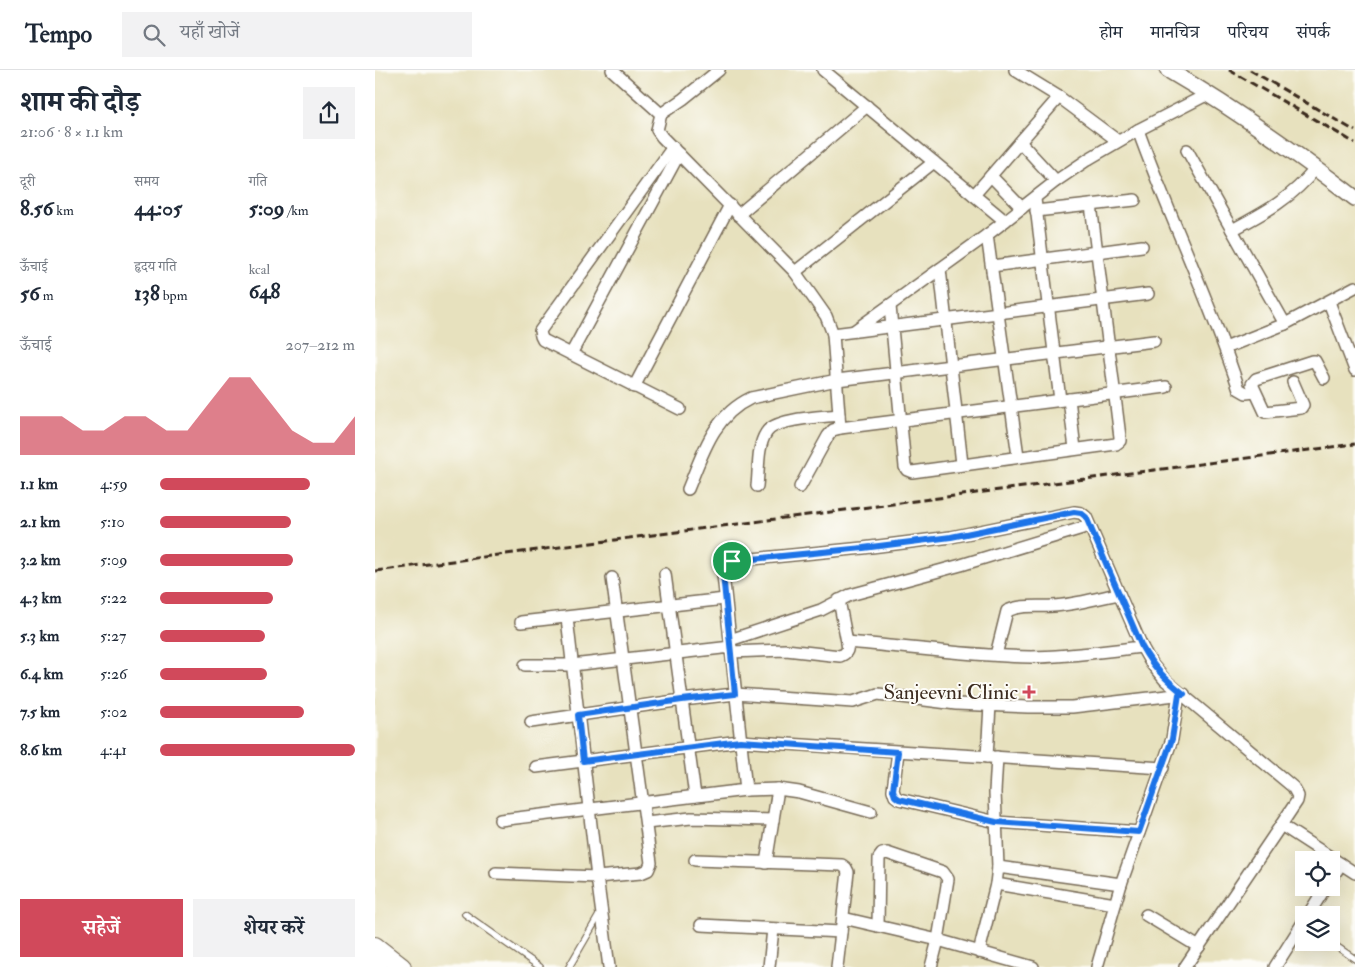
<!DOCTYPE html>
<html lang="hi">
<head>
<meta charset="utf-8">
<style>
	:root { --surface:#fff; --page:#f2f2f3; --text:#1f2937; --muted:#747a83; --line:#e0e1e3; --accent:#d1495b }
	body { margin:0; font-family:"IM FELL Double Pica","Noto Serif Devanagari",serif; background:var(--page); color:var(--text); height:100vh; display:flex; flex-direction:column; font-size:19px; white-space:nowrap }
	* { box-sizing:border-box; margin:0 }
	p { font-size:16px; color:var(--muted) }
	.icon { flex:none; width:28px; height:28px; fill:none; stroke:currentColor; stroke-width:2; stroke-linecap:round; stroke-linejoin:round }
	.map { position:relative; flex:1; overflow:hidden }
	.details { display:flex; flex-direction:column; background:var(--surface); width:375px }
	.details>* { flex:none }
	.buttons { position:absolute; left:920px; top:781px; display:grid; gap:10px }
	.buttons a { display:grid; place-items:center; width:45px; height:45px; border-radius:0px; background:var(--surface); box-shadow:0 5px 20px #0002; font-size:25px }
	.pin { position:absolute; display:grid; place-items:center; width:42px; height:42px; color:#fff; margin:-21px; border:2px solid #fff; border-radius:50%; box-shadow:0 1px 5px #0007 }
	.round { display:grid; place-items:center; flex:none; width:52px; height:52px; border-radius:0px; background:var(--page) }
	.head { display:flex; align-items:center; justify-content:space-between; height:85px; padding:0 20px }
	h1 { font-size:28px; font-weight:700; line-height:38px }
	.stats { display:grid; grid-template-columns:repeat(3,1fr); gap:8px; height:85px; padding:5px 20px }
	.stats div { display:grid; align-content:center }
	.stats b { font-size:21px; font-weight:700 }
	.stats small { font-size:14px; font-weight:400 }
	.stats p { font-size:14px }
	.chart { height:140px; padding:10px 20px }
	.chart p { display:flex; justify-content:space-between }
	.chart svg { width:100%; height:90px; margin-top:5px; fill:var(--accent); opacity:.7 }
	.action { display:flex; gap:10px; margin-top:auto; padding:10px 20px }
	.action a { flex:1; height:58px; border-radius:0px; background:var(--accent); color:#fff; font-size:20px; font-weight:700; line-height:58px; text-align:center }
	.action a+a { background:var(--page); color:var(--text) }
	ul { padding:0 20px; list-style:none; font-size:16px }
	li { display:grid; grid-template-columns:80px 60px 1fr; align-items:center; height:38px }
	li i { height:12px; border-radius:6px; background:var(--accent) }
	header { display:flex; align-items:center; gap:30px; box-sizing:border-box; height:70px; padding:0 25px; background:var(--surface); border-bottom:1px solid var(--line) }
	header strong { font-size:24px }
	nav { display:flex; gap:28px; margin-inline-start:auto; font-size:18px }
	.search { width:350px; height:45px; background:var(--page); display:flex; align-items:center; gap:12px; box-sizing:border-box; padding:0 18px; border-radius:0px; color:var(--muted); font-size:19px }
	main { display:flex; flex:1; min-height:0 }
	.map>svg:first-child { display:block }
</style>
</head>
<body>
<header>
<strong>Tempo</strong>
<div class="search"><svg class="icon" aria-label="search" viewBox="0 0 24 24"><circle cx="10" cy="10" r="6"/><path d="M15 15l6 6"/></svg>यहाँ खोजें</div>
<nav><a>होम</a><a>मानचित्र</a><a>परिचय</a><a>संपर्क</a></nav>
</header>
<main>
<section class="details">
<div class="head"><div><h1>शाम की दौड़</h1><p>21:06 · 8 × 1.1 km</p></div><a class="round"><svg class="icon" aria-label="share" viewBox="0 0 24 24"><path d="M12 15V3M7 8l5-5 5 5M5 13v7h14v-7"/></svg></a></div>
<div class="stats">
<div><p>दूरी</p><b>8.56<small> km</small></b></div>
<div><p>समय</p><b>44:05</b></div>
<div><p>गति</p><b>5:09<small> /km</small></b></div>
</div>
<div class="stats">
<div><p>ऊँचाई</p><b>56<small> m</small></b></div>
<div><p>हृदय गति</p><b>138<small> bpm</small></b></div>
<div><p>kcal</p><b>648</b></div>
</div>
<div class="chart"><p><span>ऊँचाई</span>207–212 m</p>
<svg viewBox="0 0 160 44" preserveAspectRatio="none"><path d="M0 44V25L10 25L20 25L30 32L40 32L50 25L60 25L70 32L80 32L90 19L100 6L110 6L120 19L130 32L140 38L150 38L160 25V44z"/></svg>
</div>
<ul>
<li><b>1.1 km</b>4:59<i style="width:77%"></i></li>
<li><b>2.1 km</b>5:10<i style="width:67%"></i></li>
<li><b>3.2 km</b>5:09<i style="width:68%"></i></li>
<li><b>4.3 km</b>5:22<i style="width:58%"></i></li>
<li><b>5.3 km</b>5:27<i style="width:54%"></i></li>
<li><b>6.4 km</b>5:26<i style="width:55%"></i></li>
<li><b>7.5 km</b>5:02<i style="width:74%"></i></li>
<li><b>8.6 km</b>4:41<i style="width:100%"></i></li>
</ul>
<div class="action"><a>सहेजें</a><a>शेयर करें</a></div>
</section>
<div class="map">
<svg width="980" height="897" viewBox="0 0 980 897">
	<rect width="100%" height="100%" fill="#fdfcf7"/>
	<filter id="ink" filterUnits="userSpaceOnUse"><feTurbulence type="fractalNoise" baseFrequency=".02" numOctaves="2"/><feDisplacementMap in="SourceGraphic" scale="10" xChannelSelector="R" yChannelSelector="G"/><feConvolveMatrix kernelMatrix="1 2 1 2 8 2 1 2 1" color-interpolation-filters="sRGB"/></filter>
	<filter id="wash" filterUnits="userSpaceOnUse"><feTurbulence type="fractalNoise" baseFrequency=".0096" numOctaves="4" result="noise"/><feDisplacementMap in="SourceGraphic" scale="20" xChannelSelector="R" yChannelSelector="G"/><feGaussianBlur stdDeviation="1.12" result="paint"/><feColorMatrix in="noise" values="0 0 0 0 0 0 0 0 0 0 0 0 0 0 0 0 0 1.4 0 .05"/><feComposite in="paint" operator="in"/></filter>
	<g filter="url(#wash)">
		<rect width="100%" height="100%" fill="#e7e1be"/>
	</g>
	<g filter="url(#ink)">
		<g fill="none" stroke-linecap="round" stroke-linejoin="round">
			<defs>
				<g id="lane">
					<path d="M90,844L165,897"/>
					<path d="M955,872L980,889"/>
					<path d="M194,897L226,842"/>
				</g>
				<g id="street">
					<path d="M237,0L286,44"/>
					<path d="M344,0L308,29L286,44L282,60L287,67L420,202L451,246L458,264L465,358L791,317"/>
					<path d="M448,0L630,151"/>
					<path d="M640,0L684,27L743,71"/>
					<path d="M763,60C794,147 835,230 864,319L871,323L880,322"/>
					<path d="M645,72L681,111"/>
					<path d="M298,77L165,261L166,266L168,270L305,339"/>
					<path d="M812,80L910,254"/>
					<path d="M616,106L647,138"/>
					<path d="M599,125L684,27"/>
					<path d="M660,129L685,330"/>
					<path d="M661,141L760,130"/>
					<path d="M363,145L492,36"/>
					<path d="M857,160C891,142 917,128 941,98"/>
					<path d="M612,165L643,386"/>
					<path d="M617,196L767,176"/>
					<path d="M565,199L587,394"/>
					<path d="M420,202L559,92"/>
					<path d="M954,232L980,300"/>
					<path d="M515,236L530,397L532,400L537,402L741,374L745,371V367L716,135"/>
					<path d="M479,261L612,165L681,111L715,88L763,60L833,24"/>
					<path d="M458,264L773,224"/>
					<path d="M850,278L910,254L980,217"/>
					<path d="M196,284L304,84"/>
					<path d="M918,312L928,335L926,338L890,342L877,314L881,309L937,291H940L949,308"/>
					<path d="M259,317L355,135"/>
					<path d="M694,329L700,379"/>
					<path d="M382,416C384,399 382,377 391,363C399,348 448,347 464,345"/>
					<path d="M425,417L453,366L458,360L465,358"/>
					<path d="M313,419C328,383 338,346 376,328L462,310L779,271"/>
					<path d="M290,504L320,726"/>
					<path d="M464,530L472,572"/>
					<path d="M192,548L222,807L234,897"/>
					<path d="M146,552L350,529"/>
					<path d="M355,570L446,540L475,525L586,495L714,456"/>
					<path d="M356,582L411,580L465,586C473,583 473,579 472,572C533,577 595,586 656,587C693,587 730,581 767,577"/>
					<path d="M621,585L632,541C646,534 663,537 678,536C700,535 722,528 744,524"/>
					<path d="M150,595H197L356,577"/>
					<path d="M156,652L307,630L360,624L478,632L503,624L581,634L653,637H697L809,624"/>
					<path d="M523,682L518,720L520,726L524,729L621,752L764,762"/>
					<path d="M612,687L615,635"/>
					<path d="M622,687L620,722L623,797"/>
					<path d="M161,697L365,671L788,698"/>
					<path d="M371,720L348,504V496L357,491L488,478L576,467L699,442L706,443L711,447L767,577L776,593L790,610L918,717L923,726L922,731L906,755L810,897"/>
					<path d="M125,750L371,720L403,719L424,722L496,742"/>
					<path d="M271,753L316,748L398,750"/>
					<path d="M906,755L980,803"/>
					<path d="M320,790L467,795L471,798L473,802L462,897"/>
					<path d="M391,793L403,719"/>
					<path d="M121,803L222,807L266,803L273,800L276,793L237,508"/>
					<path d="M956,809L966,794"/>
					<path d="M621,814L740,834"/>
					<path d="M771,845L824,877"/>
					<path d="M933,845L950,818"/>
					<path d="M468,848L563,870L658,897"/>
					<path d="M326,855L466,862"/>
					<path d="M503,856L504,788L507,784L512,783L568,802L573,809L563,870L556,897"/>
					<path d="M604,882L621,814L623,797L746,814"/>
					<path d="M394,897L398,859"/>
					<path d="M722,897L746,814L797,669L804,624"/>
					<path d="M900,897L929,851"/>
				</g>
				<path id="secondary" d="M793,0C860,39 919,81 980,128"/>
				<g id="primary">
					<path d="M0,876L27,897"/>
					<path d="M0,895L3,897"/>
				</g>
			</defs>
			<use href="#lane" stroke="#776a56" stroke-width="8"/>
			<use href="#street" stroke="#776a56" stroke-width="14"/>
			<use href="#secondary" stroke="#776a56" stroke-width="18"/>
			<use href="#primary" stroke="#776a56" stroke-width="20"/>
			<use href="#lane" stroke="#fff" stroke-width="5.5"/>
			<use href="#street" stroke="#fff" stroke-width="11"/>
			<use href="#secondary" stroke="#fff" stroke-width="15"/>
			<use href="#primary" stroke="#fff" stroke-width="18"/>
			<g stroke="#3b2a1e" stroke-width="3" stroke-dasharray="8 4" stroke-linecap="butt">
				<path d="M854,0L980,73"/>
				<path d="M875,0L980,61"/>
				<path d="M0,501L980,374"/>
			</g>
		</g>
	</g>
	<g fill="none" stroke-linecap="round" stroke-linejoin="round" filter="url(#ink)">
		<defs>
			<path id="route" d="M699,442L706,443L711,447L767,577C778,597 791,610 809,624H804L797,669L764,762L621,752L524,729L520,726L518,720L523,682L365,671L208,691L203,645L307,630L360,624L348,504V496L357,491L488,478L576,467Z"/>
		</defs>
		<use href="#route" stroke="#fff" stroke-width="10"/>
		<use href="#route" stroke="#1a73e8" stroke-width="6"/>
	</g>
	<path fill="#d1495b" stroke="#fdfcf7" stroke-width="2" d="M651.5 614.5h5v5h5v5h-5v5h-5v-5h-5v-5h5z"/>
	<g text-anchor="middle" stroke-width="4" stroke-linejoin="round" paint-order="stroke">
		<g font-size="21" fill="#3b2a1e" stroke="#fdfcf7" text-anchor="end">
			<text x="643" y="629">Sanjeevni Clinic</text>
		</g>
	</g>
</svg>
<div class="buttons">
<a><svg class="icon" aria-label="locate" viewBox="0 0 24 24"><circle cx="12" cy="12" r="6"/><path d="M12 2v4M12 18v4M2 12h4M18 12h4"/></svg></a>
<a><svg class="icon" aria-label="layers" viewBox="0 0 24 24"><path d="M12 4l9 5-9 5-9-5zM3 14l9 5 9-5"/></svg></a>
</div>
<div class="pin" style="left:357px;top:491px;background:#1e9e55"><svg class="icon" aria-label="arrive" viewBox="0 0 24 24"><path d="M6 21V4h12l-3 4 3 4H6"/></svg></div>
</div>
</main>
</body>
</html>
